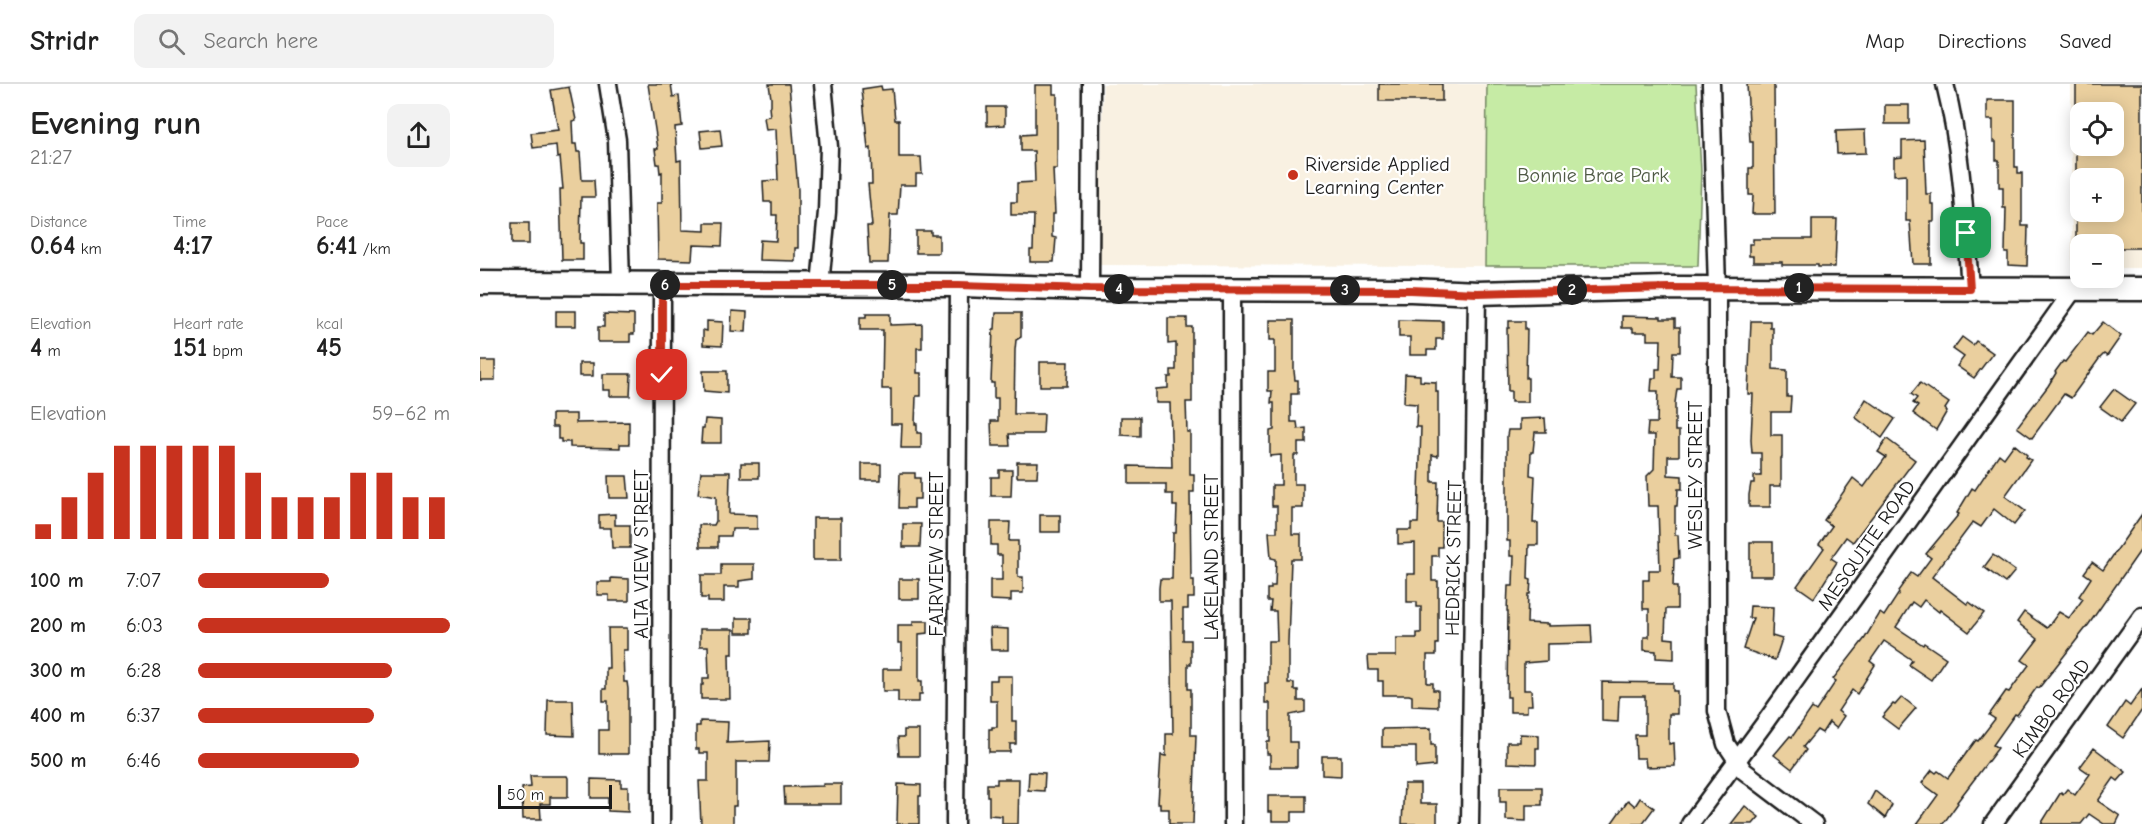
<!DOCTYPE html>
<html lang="en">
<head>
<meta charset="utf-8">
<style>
	:root { --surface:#fff; --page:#f2f2f2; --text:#222; --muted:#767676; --line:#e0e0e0; --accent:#c8321e }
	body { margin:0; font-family:"Comic Neue",sans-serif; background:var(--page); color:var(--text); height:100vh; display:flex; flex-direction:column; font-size:22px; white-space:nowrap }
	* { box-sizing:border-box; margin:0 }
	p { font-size:20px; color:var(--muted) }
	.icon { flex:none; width:33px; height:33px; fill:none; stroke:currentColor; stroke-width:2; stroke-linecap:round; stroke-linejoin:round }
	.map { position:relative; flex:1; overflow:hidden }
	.sheet { display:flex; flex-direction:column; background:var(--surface); width:480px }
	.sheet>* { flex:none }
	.controls { position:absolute; left:1590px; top:18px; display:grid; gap:12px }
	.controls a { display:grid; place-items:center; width:54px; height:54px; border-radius:12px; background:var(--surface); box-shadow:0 3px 15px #0003; font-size:30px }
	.scale { position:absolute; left:18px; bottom:15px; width:114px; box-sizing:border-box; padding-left:6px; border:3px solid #1c1c1c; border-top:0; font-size:16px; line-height:21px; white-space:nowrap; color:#1c1c1c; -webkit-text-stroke:4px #fff; paint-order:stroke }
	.pin { position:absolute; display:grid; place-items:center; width:51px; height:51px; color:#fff; margin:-26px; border-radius:12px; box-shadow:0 3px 9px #0006 }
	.km { position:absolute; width:30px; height:30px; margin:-15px; border-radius:50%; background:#222; color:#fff; font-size:16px; line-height:30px; text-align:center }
	.round { display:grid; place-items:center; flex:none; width:63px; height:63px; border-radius:12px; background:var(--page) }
	.headline { display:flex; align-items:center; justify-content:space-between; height:102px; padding:0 30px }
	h1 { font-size:33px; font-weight:700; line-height:45px }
	.figures { display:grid; grid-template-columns:repeat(3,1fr); gap:9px; height:102px; padding:6px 30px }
	.figures div { display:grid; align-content:center }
	.figures b { font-size:26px; font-weight:700 }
	.figures small { font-size:16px; font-weight:400 }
	.figures p { font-size:16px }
	.chart { height:168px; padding:12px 30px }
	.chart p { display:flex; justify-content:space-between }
	.chart svg { width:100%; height:108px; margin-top:6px; stroke:var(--accent); stroke-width:6 }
	ul { padding:0 30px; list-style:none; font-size:20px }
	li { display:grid; grid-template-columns:96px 72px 1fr; align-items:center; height:45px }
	li i { height:15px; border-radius:8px; background:var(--accent) }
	header { display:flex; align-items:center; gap:36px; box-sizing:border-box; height:84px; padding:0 30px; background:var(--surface); border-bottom:2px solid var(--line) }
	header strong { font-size:28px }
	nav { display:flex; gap:33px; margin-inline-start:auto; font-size:21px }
	.search { width:420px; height:54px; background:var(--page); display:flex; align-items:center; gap:15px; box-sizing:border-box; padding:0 21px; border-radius:12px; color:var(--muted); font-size:22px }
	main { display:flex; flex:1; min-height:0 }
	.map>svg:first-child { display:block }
</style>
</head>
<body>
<header>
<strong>Stridr</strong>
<div class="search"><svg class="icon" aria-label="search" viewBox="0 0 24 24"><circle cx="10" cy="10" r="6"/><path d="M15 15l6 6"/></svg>Search here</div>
<nav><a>Map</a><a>Directions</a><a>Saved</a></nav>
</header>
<main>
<section class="sheet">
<div class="headline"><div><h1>Evening run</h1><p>21:27</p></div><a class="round"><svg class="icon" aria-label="share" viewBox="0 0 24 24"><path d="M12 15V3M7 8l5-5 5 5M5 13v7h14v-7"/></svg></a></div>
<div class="figures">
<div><p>Distance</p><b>0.64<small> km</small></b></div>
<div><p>Time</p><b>4:17</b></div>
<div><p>Pace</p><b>6:41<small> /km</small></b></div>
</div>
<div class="figures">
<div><p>Elevation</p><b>4<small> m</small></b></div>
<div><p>Heart rate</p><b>151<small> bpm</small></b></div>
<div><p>kcal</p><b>45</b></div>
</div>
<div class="chart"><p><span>Elevation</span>59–62 m</p>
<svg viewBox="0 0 160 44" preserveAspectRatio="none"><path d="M5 44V38M15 44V27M25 44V17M35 44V6M45 44V6M55 44V6M65 44V6M75 44V6M85 44V17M95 44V27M105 44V27M115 44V27M125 44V17M135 44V17M145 44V27M155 44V27"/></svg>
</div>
<ul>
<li><b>100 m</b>7:07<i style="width:52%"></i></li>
<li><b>200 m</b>6:03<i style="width:100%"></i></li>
<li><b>300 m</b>6:28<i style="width:77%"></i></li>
<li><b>400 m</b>6:37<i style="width:70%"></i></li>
<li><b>500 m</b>6:46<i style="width:64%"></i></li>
</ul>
</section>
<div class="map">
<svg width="1662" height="740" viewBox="0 0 1662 740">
	<rect width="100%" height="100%" fill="#fff"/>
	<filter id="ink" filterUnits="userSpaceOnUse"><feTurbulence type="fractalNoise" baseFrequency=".0167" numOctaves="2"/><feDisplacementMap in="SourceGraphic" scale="12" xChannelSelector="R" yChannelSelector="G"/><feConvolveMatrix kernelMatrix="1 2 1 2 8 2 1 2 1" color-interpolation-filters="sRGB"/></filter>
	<g filter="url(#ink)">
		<g fill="#f9f1e2" fill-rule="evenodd">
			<path d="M623,0H1007L1005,182L619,181Z"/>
			<path d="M1591,0H1662V184H1634V160H1600V185H1592ZM1600,28H1634V62H1600ZM1600,94H1634V128H1600Z"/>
		</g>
		<path fill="#c6eba5" stroke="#718460" stroke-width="1.5" d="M1007,0H1216L1221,87L1218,182H1005Z"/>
		<g fill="#eacf9e" stroke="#1c1c1c" stroke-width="1.5">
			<path d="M168,0H191L193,13L199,12L202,42L195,43L197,77L201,76L202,146L225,147V139H243L242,162L213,161L212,176L178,175L177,119H182V88L180,89L179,80H177L175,65H178Z"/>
			<path d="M289,0H309L318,106V164H315V177L279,176L280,156L296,157L297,131H292V118H284L283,97L298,96L296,45L286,46L284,33L290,32L289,23L291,22V14Z"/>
			<rect x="899" y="0" width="63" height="17"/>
			<path d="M1267,0H1294L1295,130H1272L1273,111H1269V84H1273V58H1270Z"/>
			<path d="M1596,0H1662V164H1634V160H1596V128H1634V94H1596V62H1634V28H1596Z"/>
			<path d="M555,1H573V10H577V85H573L575,130H572V153L576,154L574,178H550V166H553L554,131H531V118H537V99L555,98L554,67H541V51L555,50Z"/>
			<path d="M401,2L402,6L412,5L415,36H419V73H441L442,90H436V101H420L418,131H410L408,179H389L387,142H392L388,100H392L391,64L388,65L382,5Z"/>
			<path d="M89,3L96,36L92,37L93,60H96L97,68H100L102,96H114L115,113H101L100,159H103V176H82L80,105H83L80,73L77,74L76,61L53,64L51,49L78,46L71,6Z"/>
			<path d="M1507,16H1535V83H1538V89H1542V142H1548L1547,182L1528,181V169H1525L1526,124H1523V103H1519V76H1516V58H1513V36H1507Z"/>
			<rect x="1405" y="21" width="24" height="19"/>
			<path d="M507,23H525V41L507,42Z"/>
			<path d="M240,45L242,62L222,64L220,47Z"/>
			<path d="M1385,46L1386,69L1357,70L1356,47Z"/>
			<path d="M1444,56L1446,110H1451V120H1454V137H1451V180H1433L1430,137H1426V90L1414,91V74L1422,73V57Z"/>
			<path d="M1332,135H1357L1355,183H1338V181H1302V178H1273V172H1269V160H1273V155H1332Z"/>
			<rect x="32" y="139" width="17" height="21"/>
			<path d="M436,147H451V151H459V169H436Z"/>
			<rect x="76" y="227" width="20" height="15"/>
			<path d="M252,227L267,228L266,248L251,247Z"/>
			<path d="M516,229H541V253L536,256L535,266L534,330H564L563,350H529L530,362H512L511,337H518V314H514V299H511L513,245H515Z"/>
			<path d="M124,230L154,231V250H150V258H118V243H124Z"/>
			<path d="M386,230H410V241L442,240V264H437V289H441V312H436L435,340H437V349H441V364H421L422,340H411V305H402L403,246H380V233H386Z"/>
			<path d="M1142,232L1181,233V235H1195V243H1200V268H1193L1192,293H1201V305H1197L1195,319V347H1199V372H1188V391L1202,392V405H1198L1197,422H1195V451H1198L1199,474L1194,475L1193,503H1197V525H1186L1185,554L1194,555V575L1176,574V567L1164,566V553H1169V525H1163V496H1169V486H1180L1178,422H1168L1167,392L1174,385L1175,351H1167L1168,339H1177L1178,307H1171L1172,294H1176V285H1180L1181,256H1167V248H1153V244H1142Z"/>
			<path d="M688,234H707V243H712V318H706L707,348H710V390H714V408H710L711,496H714V514H708V525H703V556H711V580H708V605H711V651H716L713,740H689V725H680V719H678L681,671L686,672V650H693L691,517H679V504L680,495H692L693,449H696L697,422H693V410H686V400H649V382L692,383L690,319H676V305L688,304V293H691V286H696V259L688,260Z"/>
			<path d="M790,236H814V287L815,296H818V310H811V338H817L818,345L826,344V359H818V371H814V400H823V424H812V450H821V475H811L808,558V599H814V606H818V617H825V628L810,631V658H817V683H790V670H787V658H790V619H785V599H788V557H797L796,527H790L791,517H787V505H791V502H795L796,475L791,474L789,448H797V422H792V401H801V371L790,372V347L794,346V319H791L792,307H788V288H795V256H790Z"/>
			<path d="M919,236L963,237V255H956V266H947V271H930V253H919Z"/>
			<path d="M227,237L243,238L242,262L223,261V246L227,247Z"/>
			<path d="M1029,237H1045V245H1047L1046,294H1048V318H1031V307H1028L1027,244H1029Z"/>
			<path d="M1271,237H1290V244H1293V285L1307,286V313H1311L1310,328H1291V351H1302V374H1301V402H1290V423H1269V411L1271,399H1274V392H1281V369H1272L1271,356L1273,310H1268Z"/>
			<path d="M1623,238L1641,252L1627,272L1624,270L1619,275L1591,314L1584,310L1552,354L1537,343L1568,302L1576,289L1575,288L1583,277L1585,278L1608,248L1612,251Z"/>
			<path d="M1482,253L1493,261L1496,257L1513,269L1494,294L1477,282L1484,273L1473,265Z"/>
			<rect x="0" y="277" width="15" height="19"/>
			<path d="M560,278H588L587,302H560Z"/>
			<rect x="99" y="279" width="14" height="13"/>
			<path d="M223,287H247V309L224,307Z"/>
			<path d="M123,290H151L150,312H130V306H123Z"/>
			<path d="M925,290L940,291V297L956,298V308H958V372L952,371V398H958L957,438H962V463H958V472H952V497H958V560H956V571H947V599H953V606H958V623L932,622V612L929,611H903V597H898V586H889L888,572H916V554H937V549H941V523H937V518H927V490H935V459L918,460V446H931V439H938L941,343H936L937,320L924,319Z"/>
			<path d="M1440,299L1469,319L1465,325L1467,327L1456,346L1433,329L1438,322L1433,319L1437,314L1431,310Z"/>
			<path d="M1634,305L1655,320L1641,338L1620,323Z"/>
			<path d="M1386,315L1415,335L1402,354L1375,333Z"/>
			<path d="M72,330H96V339L149,338V360H140V364L90,363V358H81V355H78V343H72Z"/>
			<path d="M641,333H660V352L641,351Z"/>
			<path d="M1065,334L1066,348H1055L1053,368H1051L1050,391L1055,392L1053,439H1058V461H1049L1048,495L1051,496L1050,510H1048L1047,539L1068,540V542L1111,541L1112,559L1067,560V577L1044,579V606H1051L1052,621H1047V628H1030V613H1027L1028,527H1027L1028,502H1033L1034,472H1030V457H1027V352L1028,346H1040V335Z"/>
			<path d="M225,335L241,336V359H221L222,344H224Z"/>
			<path d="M1407,355L1435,376L1373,458L1366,453L1351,474L1357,478L1334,514L1317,502L1344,464L1339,460L1352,442L1344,436L1373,394L1384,403L1406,373L1398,368Z"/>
			<path d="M1534,360L1547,371L1546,373L1551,376L1525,412L1545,427L1534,441L1514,425L1501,443L1493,438L1452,493L1487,520L1489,518L1504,529L1489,548L1460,526L1459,528L1444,516L1439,523L1432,518L1416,543L1443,561L1444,559L1466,574L1451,596L1429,581L1432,576L1404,557L1390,577L1395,581L1377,610L1372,606L1358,627L1364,632L1356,644L1349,638L1342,649L1337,646L1323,663L1326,666L1312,685L1294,671L1310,652L1312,653L1332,624L1336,627L1356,597L1353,595L1385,554L1400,529L1404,532L1419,509L1418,507L1431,489L1437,493L1451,474L1446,470L1479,430L1477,429L1492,404L1495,406L1519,370L1524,374Z"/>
			<path d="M537,378H558L557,393H537Z"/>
			<rect x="261" y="379" width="18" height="15"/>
			<rect x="382" y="380" width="19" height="16"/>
			<path d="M519,386H532L531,412H511V393H519Z"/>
			<path d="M221,388H250L249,430L277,431V445H252L251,452H238V463H220L219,441H234L236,437V413L218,410Z"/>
			<path d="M420,389H435V394H440V415H434V424H419Z"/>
			<path d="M128,392H147L149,414H129Z"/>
			<path d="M135,430V441H150V464H132L131,444H119V431Z"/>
			<path d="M1662,430V464L1609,540L1559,604L1557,603L1537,631L1535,630L1513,661L1518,664L1477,718L1478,719L1463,740H1437L1458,711L1442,699L1452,686L1456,689L1458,687L1468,694L1496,656L1498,657L1515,635L1509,631L1526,607L1529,608L1549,581L1542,576L1558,555L1537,538L1544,528L1567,544L1579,528L1589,534L1603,515L1599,512L1611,494L1604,489L1612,478L1623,486Z"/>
			<rect x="560" y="431" width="20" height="17"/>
			<rect x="333" y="434" width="28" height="42"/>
			<path d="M511,438H530L529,457H538V493H543V509H531V517L510,516V496H522V471H517V461H511Z"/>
			<path d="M423,440H441L440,463H423Z"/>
			<rect x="1270" y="458" width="23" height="34"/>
			<path d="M1513,471L1535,487L1525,499L1504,483Z"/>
			<path d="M241,480H274V495L259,497V503H244V518H228V514H221V491H241Z"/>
			<path d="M131,494L149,495V517H129V511H117V498H131Z"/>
			<rect x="419" y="495" width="20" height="20"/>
			<path d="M1270,522L1293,523L1292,552L1302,555L1295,576L1263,565L1273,534H1269Z"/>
			<rect x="256" y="534" width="16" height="15"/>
			<path d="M433,537H448V549L439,550V597H442V610H439V618H418V607H403V585H422V559H418V541H433Z"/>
			<path d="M128,544H147V566H143L144,598H147L148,605V670H119V646H128V617H123V605H126V584H129Z"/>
			<path d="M510,544L528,545V566H511Z"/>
			<path d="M220,545H253V570H249L250,615H221V601H223V594H229L228,562H220Z"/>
			<path d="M517,592H532V637H536V660H530V668H509V645H512V643H517V617H510V596H517Z"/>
			<path d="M1122,598L1193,599V607H1197V630H1189V660L1194,659L1195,682L1166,683L1165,674H1156L1155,651H1165V612H1139L1138,638L1122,637Z"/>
			<path d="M1662,605V626L1643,654L1628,643L1645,618L1650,622Z"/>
			<path d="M1422,613L1436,624L1418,645L1402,633L1413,620L1415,621Z"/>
			<path d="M68,616H93L94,652L67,651Z"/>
			<path d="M220,637L248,638L247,659L290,657L289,678H256V722H253V740H221L219,697H228V669H219V665H216V642H220Z"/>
			<path d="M951,644V661H955V682L936,684V663H902V645Z"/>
			<path d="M424,646H439V672H419L418,653H424Z"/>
			<path d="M1040,650L1059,651V664H1056V680L1027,679V658H1040Z"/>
			<path d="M1614,664L1646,688L1638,697L1634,694L1618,717L1640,732L1636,740H1624L1609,730L1601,740H1561L1581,708L1583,710L1587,705L1595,711L1610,690L1600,683Z"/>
			<path d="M842,672H861V692L842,691Z"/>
			<path d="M549,688L565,689L564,707L548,706Z"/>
			<path d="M50,692H87L88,694V713H70V720H60L61,735H43L42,704L51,703Z"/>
			<path d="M111,695L141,696V703H148V728L128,727V714H111Z"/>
			<path d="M517,695H539L538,740H522V732L509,731V712H507V700H517Z"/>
			<path d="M343,700H361V720H305L304,703L343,702Z"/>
			<path d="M418,700L441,701V712H439V740H417Z"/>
			<path d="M924,700H940V720H957V740H922Z"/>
			<path d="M1020,703H1062V721H1046V737L1026,736V718H1020Z"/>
			<path d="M1395,707L1412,721L1405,734L1388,720Z"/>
			<path d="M788,712H826V728H812V737H792V728H788Z"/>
			<path d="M1160,714L1174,724L1162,740H1131L1148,716L1155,722Z"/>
			<path d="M1265,722L1279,733L1273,740H1251Z"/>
		</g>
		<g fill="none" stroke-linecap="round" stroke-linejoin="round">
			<defs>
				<g id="street">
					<path d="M128,0L137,56L141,200"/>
					<path d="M1231,0L1237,204V627L1246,660L1264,687L1334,740"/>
					<path d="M1465,0C1482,67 1485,136 1490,205"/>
					<path d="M340,201L347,128L349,63L343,0"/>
					<path d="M610,205L611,0"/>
					<path d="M752,206L753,740"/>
					<path d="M181,740L182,201"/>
					<path d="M475,740L479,201"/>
					<path d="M990,740L997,209"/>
					<path d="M1210,740L1284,640L1594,205"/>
					<path d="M1513,740L1662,532"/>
				</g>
				<path id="secondary" d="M0,199L479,201L610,205L931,206L997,209L1188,204L1662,205"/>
			</defs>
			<use href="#street" stroke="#1c1c1c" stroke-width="21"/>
			<use href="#secondary" stroke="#1c1c1c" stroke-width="27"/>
			<use href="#street" stroke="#fff" stroke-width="16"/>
			<use href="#secondary" stroke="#fff" stroke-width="22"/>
		</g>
	</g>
	<g fill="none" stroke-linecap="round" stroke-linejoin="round" filter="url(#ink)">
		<defs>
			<path id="route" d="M182,291V201H479L610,205L931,206L997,209L1188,204L1490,205L1486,149"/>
		</defs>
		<use href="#route" stroke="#fff" stroke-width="12"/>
		<use href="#route" stroke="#c8321e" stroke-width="8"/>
	</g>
	<circle fill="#c8321e" stroke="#fff" stroke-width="2" cx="813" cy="91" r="6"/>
	<g text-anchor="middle" stroke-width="4.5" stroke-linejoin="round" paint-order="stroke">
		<g font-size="20" fill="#1c1c1c" stroke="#fff" text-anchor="start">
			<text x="825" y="87">Riverside Applied<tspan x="825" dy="23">Learning Center</tspan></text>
		</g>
		<g font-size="20" fill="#4f5a45" stroke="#fff">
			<text x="1113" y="98">Bonnie Brae Park</text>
		</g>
		<g font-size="20" fill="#1c1c1c" stroke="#fff">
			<text transform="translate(1215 391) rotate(-90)" y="7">WESLEY STREET</text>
			<text transform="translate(1386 461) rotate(-55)" y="7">MESQUITE ROAD</text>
			<text transform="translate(161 470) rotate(-90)" y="7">ALTA VIEW STREET</text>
			<text transform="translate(456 470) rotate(-90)" y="7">FAIRVIEW STREET</text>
			<text transform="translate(731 473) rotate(-90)" y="7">LAKELAND STREET</text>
			<text transform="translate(973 474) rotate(-89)" y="7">HEDRICK STREET</text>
			<text transform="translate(1571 624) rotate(-54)" y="7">KIMBO ROAD</text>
		</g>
	</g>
</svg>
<div class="controls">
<a><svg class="icon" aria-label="locate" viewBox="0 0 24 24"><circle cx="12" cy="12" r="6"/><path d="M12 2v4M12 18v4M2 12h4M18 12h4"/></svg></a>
<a>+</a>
<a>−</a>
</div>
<div class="scale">50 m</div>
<div class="pin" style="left:1486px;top:149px;background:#1e9e55"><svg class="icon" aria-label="arrive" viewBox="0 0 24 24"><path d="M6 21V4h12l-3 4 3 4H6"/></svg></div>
<div class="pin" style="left:182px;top:291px;background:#d93025"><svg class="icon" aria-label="check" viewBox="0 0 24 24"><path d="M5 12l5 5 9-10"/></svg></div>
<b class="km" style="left:1319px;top:204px">1</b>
<b class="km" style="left:1092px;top:206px">2</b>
<b class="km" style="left:865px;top:206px">3</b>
<b class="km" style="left:639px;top:205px">4</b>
<b class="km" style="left:412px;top:201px">5</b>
<b class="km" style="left:185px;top:201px">6</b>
</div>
</main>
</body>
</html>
